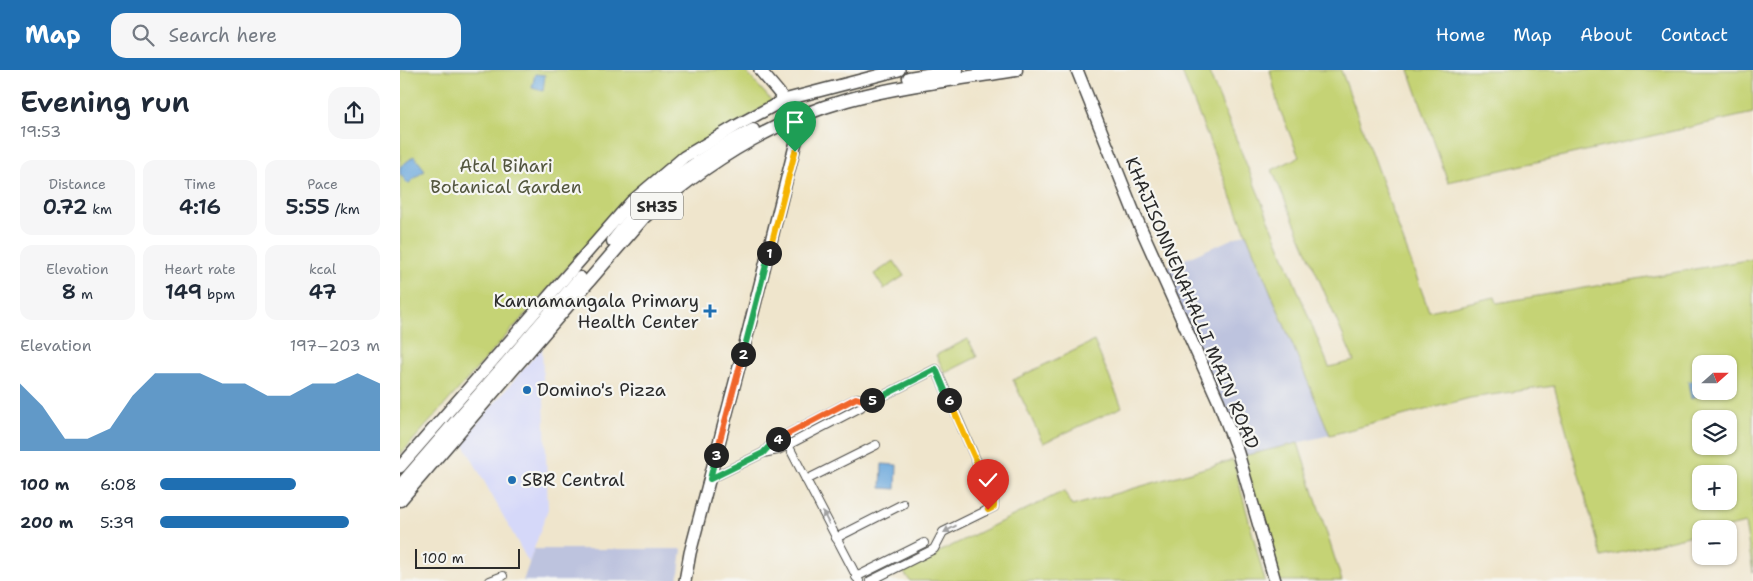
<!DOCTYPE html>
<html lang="en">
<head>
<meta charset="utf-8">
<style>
	:root { --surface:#fff; --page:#f6f6f7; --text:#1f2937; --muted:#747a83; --accent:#1f6fb2 }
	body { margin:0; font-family:"Shantell Sans",sans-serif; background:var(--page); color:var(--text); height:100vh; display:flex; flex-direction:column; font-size:19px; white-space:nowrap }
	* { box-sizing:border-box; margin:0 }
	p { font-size:16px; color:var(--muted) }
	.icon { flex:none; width:28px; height:28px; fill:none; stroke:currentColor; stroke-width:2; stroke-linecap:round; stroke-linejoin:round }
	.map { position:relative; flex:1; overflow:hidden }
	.panel { display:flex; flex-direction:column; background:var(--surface); width:400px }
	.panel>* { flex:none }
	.needle { width:32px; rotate:69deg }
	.controls { position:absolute; left:1292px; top:285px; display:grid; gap:10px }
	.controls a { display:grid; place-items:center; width:45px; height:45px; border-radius:10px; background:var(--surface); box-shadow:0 1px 4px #0004; font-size:25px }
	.scale { position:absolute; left:15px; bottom:12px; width:105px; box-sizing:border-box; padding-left:5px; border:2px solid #2b2b2b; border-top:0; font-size:14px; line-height:18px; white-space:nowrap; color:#2b2b2b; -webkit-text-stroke:4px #f6f6f2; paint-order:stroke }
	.pin { position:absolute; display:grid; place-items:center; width:42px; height:42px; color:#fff; margin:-51px -21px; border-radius:50% 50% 50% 0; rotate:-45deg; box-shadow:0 0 5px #0007 }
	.pin .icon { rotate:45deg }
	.km { position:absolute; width:25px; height:25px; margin:-12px; border-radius:50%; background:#222; color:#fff; font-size:14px; line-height:25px; text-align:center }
	.round { display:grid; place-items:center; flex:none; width:52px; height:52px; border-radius:15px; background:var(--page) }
	.headline { display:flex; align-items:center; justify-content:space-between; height:85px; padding:0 20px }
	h1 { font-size:28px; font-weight:600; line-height:38px }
	.figures { display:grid; grid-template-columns:repeat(3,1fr); gap:8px; height:85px; padding:5px 20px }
	.figures div { display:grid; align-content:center; border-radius:12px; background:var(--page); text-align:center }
	.figures b { font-size:21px; font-weight:600 }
	.figures small { font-size:14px; font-weight:400 }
	.figures p { font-size:14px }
	.chart { height:140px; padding:10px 20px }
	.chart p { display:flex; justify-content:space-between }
	.chart svg { width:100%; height:90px; margin-top:5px; fill:var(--accent); opacity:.7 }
	ul { padding:0 20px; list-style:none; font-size:16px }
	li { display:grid; grid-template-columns:80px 60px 1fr; align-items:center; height:38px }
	li i { height:12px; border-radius:6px; background:var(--accent) }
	header { display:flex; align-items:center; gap:30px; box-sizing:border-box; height:70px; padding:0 25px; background:var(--accent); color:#fff }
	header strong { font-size:24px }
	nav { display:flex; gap:28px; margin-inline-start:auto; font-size:18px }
	.search { width:350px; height:45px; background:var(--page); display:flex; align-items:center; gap:12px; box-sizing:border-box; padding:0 18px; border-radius:15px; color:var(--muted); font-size:19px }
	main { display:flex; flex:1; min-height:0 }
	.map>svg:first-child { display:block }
</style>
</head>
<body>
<header>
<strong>Map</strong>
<div class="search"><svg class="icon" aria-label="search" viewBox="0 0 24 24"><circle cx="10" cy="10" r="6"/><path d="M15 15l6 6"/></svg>Search here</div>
<nav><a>Home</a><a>Map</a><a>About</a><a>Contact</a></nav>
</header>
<main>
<section class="panel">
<div class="headline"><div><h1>Evening run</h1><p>19:53</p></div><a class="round"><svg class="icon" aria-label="share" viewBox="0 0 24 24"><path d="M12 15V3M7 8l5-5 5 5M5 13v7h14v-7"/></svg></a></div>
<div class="figures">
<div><p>Distance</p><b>0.72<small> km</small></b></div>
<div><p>Time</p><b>4:16</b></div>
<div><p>Pace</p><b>5:55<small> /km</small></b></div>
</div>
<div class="figures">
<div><p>Elevation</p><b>8<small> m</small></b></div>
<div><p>Heart rate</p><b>149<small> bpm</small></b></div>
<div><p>kcal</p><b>47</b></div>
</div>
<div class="chart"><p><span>Elevation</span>197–203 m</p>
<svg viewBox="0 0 160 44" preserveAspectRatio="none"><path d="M0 44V11L10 22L20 38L30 38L40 33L50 17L60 6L70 6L80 6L90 11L100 11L110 17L120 17L130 11L140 11L150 6L160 11V44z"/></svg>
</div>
<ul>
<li><b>100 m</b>6:08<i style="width:62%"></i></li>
<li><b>200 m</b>5:39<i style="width:86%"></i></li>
</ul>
</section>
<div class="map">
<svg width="1353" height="511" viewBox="0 0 1353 511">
	<rect width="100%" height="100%" fill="#f6f6f2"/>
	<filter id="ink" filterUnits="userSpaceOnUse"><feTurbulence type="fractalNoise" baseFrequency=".02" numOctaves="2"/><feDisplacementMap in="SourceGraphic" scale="10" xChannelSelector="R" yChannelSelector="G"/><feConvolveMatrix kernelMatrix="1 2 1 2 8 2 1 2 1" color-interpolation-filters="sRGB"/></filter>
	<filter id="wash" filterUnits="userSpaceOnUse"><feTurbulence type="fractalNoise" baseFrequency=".0096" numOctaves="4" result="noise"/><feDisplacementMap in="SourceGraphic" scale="20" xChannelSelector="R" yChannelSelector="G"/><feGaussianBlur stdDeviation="1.12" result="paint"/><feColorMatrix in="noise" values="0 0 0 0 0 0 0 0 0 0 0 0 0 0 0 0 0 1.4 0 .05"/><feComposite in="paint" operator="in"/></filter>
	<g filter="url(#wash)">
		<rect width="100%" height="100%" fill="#efe5cc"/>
		<path fill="#d5d8f9" d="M142,277L148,439L129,493L62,371Z"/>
		<g fill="#bdc3de">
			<path d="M846,163L930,365L843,386L764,198Z"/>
			<path d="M134,479H282L278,511H123Z"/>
		</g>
		<g fill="#c5d375" stroke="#787f50" fill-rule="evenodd">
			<path d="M0,0H344L372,31L229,128L0,385Z"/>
			<path d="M781,0H808L929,297L954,291L872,100L899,87L878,35L870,0H941L1029,241L1095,227L1097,233L1353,189V502L1345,453L1321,459H1301V463L1202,487L1154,316L1070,328L930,365L846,163ZM1301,294H1329V321H1301ZM1301,349H1329V376H1301ZM1301,404H1329V431H1301Z"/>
			<path d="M1009,0H1353V43L1048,112Z"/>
			<path d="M494,191L504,206L484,219L474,204Z"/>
			<path d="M568,269L577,287L545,303L536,285Z"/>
			<path d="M694,271L722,337L643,373L613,310Z"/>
			<path d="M898,373L942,511H879L843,386Z"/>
			<path d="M833,390L865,511H510L502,500L664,421L672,436Z"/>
		</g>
		<g fill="#6aa7dc" stroke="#4a6984">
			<path d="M135,4L145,5L143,21L132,18Z"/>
			<path d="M14,86L25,100L8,114L0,104V97Z"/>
			<path d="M1288,311L1301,314V321L1306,322L1291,329Z"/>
			<path d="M482,394L497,395L496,419L481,418Z"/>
		</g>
	</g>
	<g filter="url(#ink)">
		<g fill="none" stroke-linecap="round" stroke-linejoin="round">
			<defs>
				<g id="street">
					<path d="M388,375L459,511"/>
					<path d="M363,383L373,372L457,328L466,331L477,329L536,299L594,431V437L543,462L534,479L470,511"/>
					<path d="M310,409L363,383L378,380L388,375L461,337"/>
					<path d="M406,410L476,375"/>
					<path d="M436,468L503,434"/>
					<path d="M456,507L524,473"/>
					<path d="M90,511L103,506"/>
				</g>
				<g id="secondary">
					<path d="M677,0L735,145L818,330L838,383L875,511"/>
					<path d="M0,397L231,132L284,87L336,56L384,30L499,0"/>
					<path d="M285,511L290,483L344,278L399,60C395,37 374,18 360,0"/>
				</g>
				<g id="primary">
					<path d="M509,8L557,0"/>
					<path d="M213,171C221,161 229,150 238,141C270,107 312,81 353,60"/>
					<path d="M0,416L180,208"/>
					<path d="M0,430L244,147C303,95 371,51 447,30C502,15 560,9 616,0"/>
				</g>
			</defs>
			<use href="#street" stroke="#484743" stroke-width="10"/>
			<use href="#secondary" stroke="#484743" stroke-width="14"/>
			<use href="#primary" stroke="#484743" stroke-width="15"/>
			<use href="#street" stroke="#fff" stroke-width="8"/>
			<use href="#secondary" stroke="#fff" stroke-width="11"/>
			<use href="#primary" stroke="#fff" stroke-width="12"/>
		</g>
		<defs><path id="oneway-solid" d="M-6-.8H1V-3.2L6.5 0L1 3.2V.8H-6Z" transform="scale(1.25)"/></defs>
		<g fill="#a0a0a0">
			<use href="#oneway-solid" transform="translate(426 448) rotate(-117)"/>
			<use href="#oneway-solid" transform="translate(550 459) rotate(151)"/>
		</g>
	</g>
	<g fill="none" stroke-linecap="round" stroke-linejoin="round" filter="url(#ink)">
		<defs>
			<path id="split-1" d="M369,183L395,82"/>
			<path id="split-2" d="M343,284L369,183"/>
			<path id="split-3" d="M316,385L343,284"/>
			<path id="split-4" d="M316,385L310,409L363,383L373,372L378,369"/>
			<path id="split-5" d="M378,369L456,328L466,331L472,330"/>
			<path id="split-6" d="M472,330L477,329L536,299L549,330"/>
			<path id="split-7" d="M549,330L594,431V437L588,440"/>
		</defs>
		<use href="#split-1" stroke="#fff" stroke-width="10"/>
		<use href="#split-2" stroke="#fff" stroke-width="10"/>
		<use href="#split-3" stroke="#fff" stroke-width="10"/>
		<use href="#split-4" stroke="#fff" stroke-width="10"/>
		<use href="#split-5" stroke="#fff" stroke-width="10"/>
		<use href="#split-6" stroke="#fff" stroke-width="10"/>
		<use href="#split-7" stroke="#fff" stroke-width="10"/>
		<use href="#split-1" stroke="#f5b400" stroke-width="6"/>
		<use href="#split-2" stroke="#22a559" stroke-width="6"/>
		<use href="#split-3" stroke="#f0652b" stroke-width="6"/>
		<use href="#split-4" stroke="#22a559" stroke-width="6"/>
		<use href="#split-5" stroke="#f0652b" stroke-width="6"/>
		<use href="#split-6" stroke="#22a559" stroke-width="6"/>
		<use href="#split-7" stroke="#f5b400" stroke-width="6"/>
	</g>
	<g fill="#1f6fb2" stroke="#f6f6f2" stroke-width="2">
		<path d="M307.5 233.5h5v5h5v5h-5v5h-5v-5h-5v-5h5z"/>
		<circle cx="127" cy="320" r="5"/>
		<circle cx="112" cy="410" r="5"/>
	</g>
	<g text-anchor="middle" stroke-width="4.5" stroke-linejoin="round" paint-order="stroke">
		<rect fill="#f6f6f2" stroke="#686867" stroke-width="1" x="231" y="122.5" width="52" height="27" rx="4"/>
		<g font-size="16" font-weight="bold" fill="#2b2b2b">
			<text x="257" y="142">SH35</text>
		</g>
		<g font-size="18" fill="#52553e" stroke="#f6f6f2">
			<text x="106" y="102">Atal Bihari<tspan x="106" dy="21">Botanical Garden</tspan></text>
		</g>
		<g font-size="18" fill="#2b2b2b" stroke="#f6f6f2" text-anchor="start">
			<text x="299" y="237" text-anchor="end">Kannamangala Primary<tspan x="299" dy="21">Health Center</tspan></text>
			<text x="137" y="326">Domino's Pizza</text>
			<text x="122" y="416">SBR Central</text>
		</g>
		<g font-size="18" fill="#2b2b2b" stroke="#f6f6f2">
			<text transform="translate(792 233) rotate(67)" y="6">KHAJISONNENAHALLI MAIN ROAD</text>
		</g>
	</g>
</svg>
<div class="controls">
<a><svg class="needle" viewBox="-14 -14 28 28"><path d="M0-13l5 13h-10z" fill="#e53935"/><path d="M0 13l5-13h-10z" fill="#747a83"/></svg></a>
<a><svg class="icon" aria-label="layers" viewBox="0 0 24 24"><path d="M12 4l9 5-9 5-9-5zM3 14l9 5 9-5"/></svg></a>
<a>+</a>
<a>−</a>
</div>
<div class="scale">100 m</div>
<div class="pin" style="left:395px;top:82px;background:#1e9e55"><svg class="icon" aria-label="arrive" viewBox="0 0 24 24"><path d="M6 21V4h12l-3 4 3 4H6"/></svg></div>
<div class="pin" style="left:588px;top:440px;background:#d93025"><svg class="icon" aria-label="check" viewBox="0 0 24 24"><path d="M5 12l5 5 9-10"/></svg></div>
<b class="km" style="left:369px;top:183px">1</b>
<b class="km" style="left:343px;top:284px">2</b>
<b class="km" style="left:316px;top:385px">3</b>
<b class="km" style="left:378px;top:369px">4</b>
<b class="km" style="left:472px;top:330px">5</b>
<b class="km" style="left:549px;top:330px">6</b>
</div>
</main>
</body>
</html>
